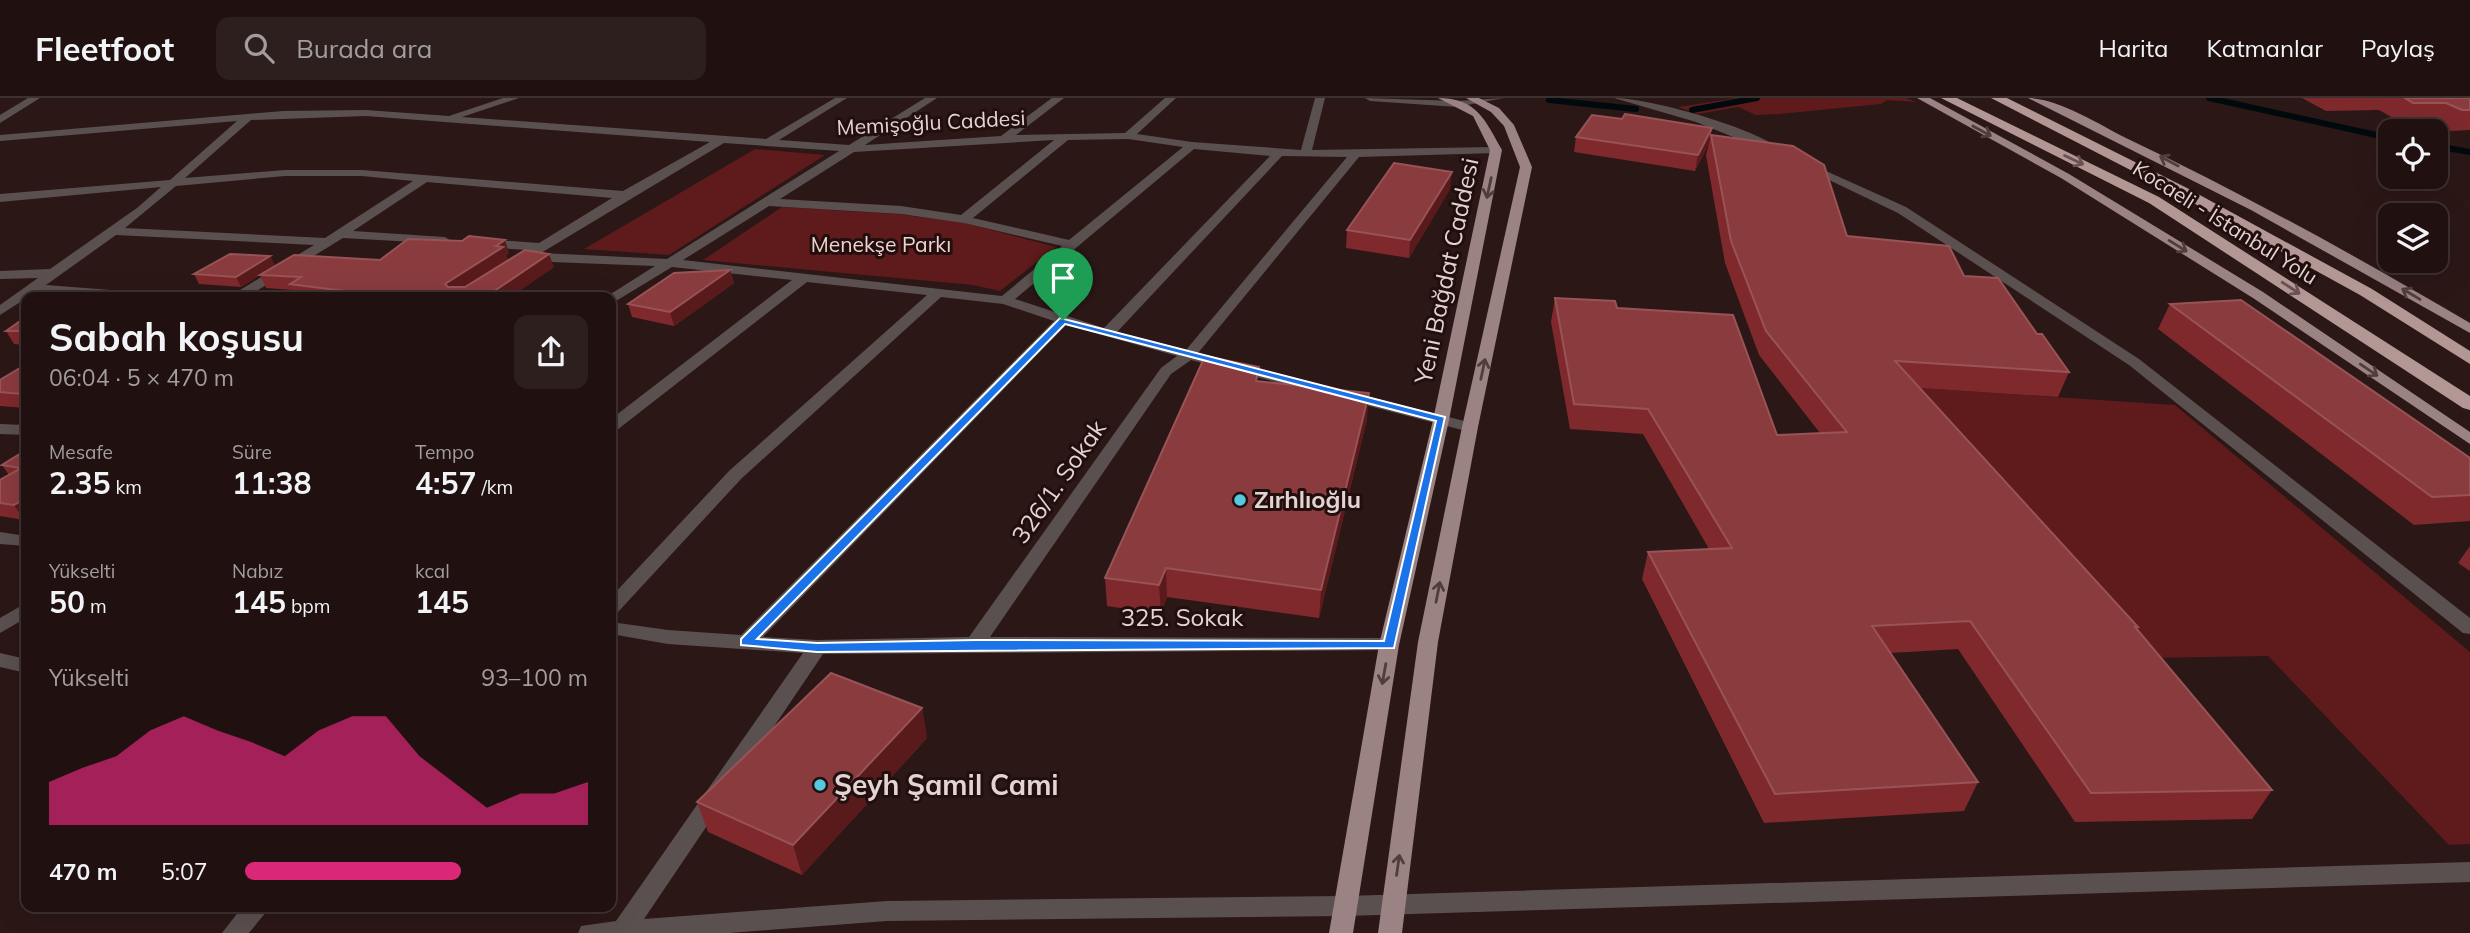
<!DOCTYPE html>
<html lang="tr">
<head>
<meta charset="utf-8">
<style>
	:root { --surface:#201110; --page:#2d1f1e; --text:#f1f3f6; --muted:#a29d9f; --line:#3d3130; --accent:#db2777 }
	body { margin:0; font-family:Mulish,sans-serif; background:var(--page); color:var(--text); height:100vh; display:flex; flex-direction:column; font-size:26px; white-space:nowrap }
	* { box-sizing:border-box; margin:0 }
	p { font-size:23px; color:var(--muted) }
	.icon { flex:none; width:38px; height:38px; fill:none; stroke:currentColor; stroke-width:2; stroke-linecap:round; stroke-linejoin:round }
	.map { position:relative; flex:1; overflow:hidden }
	.side { position:absolute; left:21px; top:194px; width:595px; height:620px; display:flex; flex-direction:column; background:var(--surface); border-radius:14px; box-shadow:0 7px 28px #0002,0 0 0 2px var(--line) }
	.side>* { flex:none }
	.buttons { position:absolute; left:2378px; top:21px; display:grid; gap:14px }
	.buttons a { display:grid; place-items:center; width:70px; height:70px; border-radius:14px; background:var(--surface); box-shadow:0 7px 28px #0002,0 0 0 2px var(--line); font-size:35px }
	.pin { position:absolute; display:grid; place-items:center; width:60px; height:60px; color:#fff; margin:-72px -30px; border-radius:50% 50% 50% 0; rotate:-45deg; box-shadow:0 0 7px #0007 }
	.pin .icon { rotate:45deg }
	.round { display:grid; place-items:center; flex:none; width:74px; height:74px; border-radius:14px; background:var(--page) }
	.head { display:flex; align-items:center; justify-content:space-between; height:119px; padding:0 28px }
	h1 { font-size:38px; font-weight:700; line-height:52px }
	.figures { display:grid; grid-template-columns:repeat(3,1fr); gap:10px; height:119px; padding:7px 28px }
	.figures div { display:grid; align-content:center }
	.figures b { font-size:30px; font-weight:700 }
	.figures small { font-size:19px; font-weight:400 }
	.figures p { font-size:19px }
	.chart { height:196px; padding:14px 28px }
	.chart p { display:flex; justify-content:space-between }
	.chart svg { width:100%; height:126px; margin-top:7px; fill:var(--accent); opacity:.7 }
	ul { padding:0 28px; list-style:none; font-size:23px }
	li { display:grid; grid-template-columns:112px 84px 1fr; align-items:center; height:52px }
	li i { height:18px; border-radius:9px; background:var(--accent) }
	header { display:flex; align-items:center; gap:42px; box-sizing:border-box; height:98px; padding:0 35px; background:var(--surface); border-bottom:2px solid var(--line) }
	header strong { font-size:33px }
	nav { display:flex; gap:38px; margin-inline-start:auto; font-size:24px }
	.search { width:490px; height:63px; background:var(--page); display:flex; align-items:center; gap:18px; box-sizing:border-box; padding:0 24px; border-radius:14px; color:var(--muted); font-size:26px }
	.map>svg:first-child { display:block }
</style>
</head>
<body>
<header>
<strong>Fleetfoot</strong>
<div class="search"><svg class="icon" aria-label="search" viewBox="0 0 24 24"><circle cx="10" cy="10" r="6"/><path d="M15 15l6 6"/></svg>Burada ara</div>
<nav><a>Harita</a><a>Katmanlar</a><a>Paylaş</a></nav>
</header>
<div class="map">
<svg width="2470" height="835" viewBox="0 0 2470 835">
	<rect width="100%" height="100%" fill="#2b1716"/>
	<g fill="#5f1a1b">
		<path d="M1737,0H1906L1916,4L1887,2L1881,6L1779,16L1756,17L1738,9L1698,16L1678,9Z"/>
		<path d="M755,51L825,57L669,157L584,151Z"/>
		<path d="M782,109L896,116L961,124L1056,149L1000,193L973,187L703,162Z"/>
		<path d="M1905,289L2175,307L2470,554V746L2449,747L2268,558L2147,560Z"/>
	</g>
	<g fill="none" stroke-linecap="round" stroke-linejoin="round">
		<g stroke="#000a0d" stroke-width="6">
			<path d="M2209,0L2390,40"/>
			<path d="M1549,2L1636,11"/>
			<path d="M1692,12L1757,0"/>
			<path d="M2436,48L2470,54"/>
		</g>
		<g fill="#5b5050" fill-rule="evenodd">
			<path d="M28,0H40L0,25V17Z"/>
			<path d="M503,0H519L462,19L766,41L835,0H847L779,42L849,47L925,0H937L865,47L1001,38L1052,0H1064L1016,37L1125,35L1165,0H1176L1137,36L1192,44L1301,52L1315,0H1325L1312,52L1496,49L1502,52L1496,55L1359,59L1198,255L1476,326L1478,329L1476,332L1470,334L1191,262L1171,276L990,539L1389,540L1396,542L1399,547L1396,552L823,556L644,821L887,803L1345,798L2470,764V784L1345,818L887,823L729,835H578L581,828L616,823L803,555L668,546L611,536V524L668,532L741,537L1054,223L1003,206L941,199L741,381L618,514L611,516V499L729,373L927,197L807,184L617,332L611,334V321L792,182L672,169L611,206V200L606,199L655,168L525,163L518,159L527,152L483,149L477,145L483,141L539,145L612,100L427,84L353,133L445,139L451,143L450,146L343,140L245,200H227L314,147L116,137L46,187L163,196L170,200H104L36,194L0,217V207L38,180L0,181V173L50,171L137,110L161,89L0,104V96L170,82L237,23L0,43V37L283,13L366,12L449,18ZM366,18L710,44L623,93L362,72H285L185,80L251,22ZM1128,41L1183,49L1069,142L973,120L1068,42ZM1054,42L961,117L901,108L780,101L854,54ZM724,45L839,53L667,161L541,155ZM1194,51L1270,58L1104,230L1015,201ZM1282,58L1347,59L1186,252L1117,234ZM285,78H362L413,83L325,140L125,130L176,88ZM769,108L901,116L964,125L1062,148L1002,198L683,162ZM1066,227L1177,258L1161,270L969,539L817,542L763,539Z"/>
			<path d="M1365,0L1457,3L1504,0L1457,9L1370,3Z"/>
			<path d="M1614,0C1650,0 1756,30 1783,53L1773,55L1696,24Z"/>
			<path d="M1806,64L1906,109L2139,261L2470,520V536L2463,535L2129,267L1898,115L1802,69L1800,67Z"/>
			<path d="M0,326L26,327V337L0,336Z"/>
			<path d="M0,434L26,438V448L0,446Z"/>
			<path d="M26,505V520L0,535V520Z"/>
			<path d="M0,555L26,561V575L0,569Z"/>
			<path d="M243,808H271L249,835H222Z"/>
		</g>
		<g fill="#9a8382" fill-rule="evenodd">
			<path d="M1438,0C1477,0 1485,22 1502,52L1449,322L1399,547L1353,835H1329L1379,547L1433,322L1490,52L1473,18Z"/>
			<path d="M1466,0H1479L1499,10L1514,27L1532,69L1478,329L1438,544L1402,835H1378L1418,544L1462,329L1520,69L1504,28L1491,14Z"/>
			<path d="M1917,0H1930L2069,76L2263,194L2470,334V346L2253,200L2061,80Z"/>
			<path d="M2028,0C2057,0 2099,26 2126,40C2244,96 2358,159 2470,225V235L2251,112Z"/>
		</g>
		<g fill="#b29795" fill-rule="evenodd">
			<path d="M1941,0H1957L2159,99L2470,298V312L2463,310L2149,105Z"/>
			<path d="M1991,0H2007L2187,90L2372,191L2470,253V266L2360,197L2177,96Z"/>
		</g>
	</g>
	<g fill="#7f292d">
		<path d="M2302,0H2470V32L2450,33L2435,25H2402L2379,12L2326,13Z"/>
		<path d="M1622,21L1712,30L1711,37L1847,138L1964,178L2037,236L2069,274L2058,299L1919,290L2138,529L2137,531L2272,692L2252,721L2075,724L1958,551L1890,555L1978,684L1964,713L1764,725L1642,481L1648,454L1709,451L1643,336L1570,331L1551,224L1555,200L1617,210L1777,337L1820,335L1759,257L1725,165L1706,57L1709,46L1695,73L1574,54L1576,39Z"/>
		<path d="M1450,91L1409,160L1346,150L1347,132Z"/>
		<path d="M509,155L506,157L508,162L481,179L554,169L509,200H299L296,199L293,192L266,190L260,177L380,162Z"/>
		<path d="M270,158L275,168L241,189L199,186L194,176Z"/>
		<path d="M730,172L734,185L674,228L632,219L628,206Z"/>
		<path d="M2170,206L2470,360V423L2414,427L2158,231Z"/>
		<path d="M26,219V247L14,246L6,233Z"/>
		<path d="M26,267V310L0,308V282Z"/>
		<path d="M1259,283L1367,321L1319,520L1167,499L1161,516L1107,508L1105,480Z"/>
		<path d="M26,352V421L24,422L0,418V382L9,377L2,367Z"/>
		<path d="M2470,448V473L2458,465Z"/>
		<path d="M922,610L927,640L802,777L708,734L697,704Z"/>
	</g>
	<g fill="#591a1c">
		<path d="M1712,30L1709,46L1695,73L1698,57Z"/>
		<path d="M1452,74L1450,91L1409,160L1410,142Z"/>
		<path d="M505,142L509,155L506,157L508,162L450,200L445,186Z"/>
		<path d="M549,156L554,169L509,200H484Z"/>
		<path d="M270,158L275,168L241,189L236,179Z"/>
		<path d="M730,172L734,185L674,228L670,214Z"/>
		<path d="M26,293V303L22,296Z"/>
		<path d="M1369,295L1367,321L1319,520L1321,492Z"/>
		<path d="M26,400V421L24,422L14,407Z"/>
		<path d="M1166,470L1167,499L1161,516L1159,487Z"/>
		<path d="M922,610L927,640L802,777L793,747Z"/>
	</g>
	<g fill="#8a3b3e" stroke="#985356" stroke-width="2">
		<path d="M2405,0H2470V12H2462L2446,5H2413Z"/>
		<path d="M1625,16L1712,30L1698,57L1576,39L1592,17L1622,21Z"/>
		<path d="M1711,37L1793,48L1824,67L1847,138L1949,148L1964,178L1998,180L2037,236H2042L2069,274L1895,263L2138,529H2135L2272,692L2091,695L1970,523L1872,528L1978,684L1775,696L1648,454L1732,450L1648,311L1574,306L1555,200L1615,203L1617,210L1733,217L1777,337L1847,334L1766,233L1731,143Z"/>
		<path d="M1394,65L1452,74L1410,142L1347,132Z"/>
		<path d="M469,138L505,142L496,148L503,149L445,186L448,189H465L525,152L549,156L484,200H363L368,196L290,186L301,179L260,177L294,157L380,162L408,141L462,143Z"/>
		<path d="M230,156L270,158L236,179L194,176Z"/>
		<path d="M730,172L670,214L628,206L674,175Z"/>
		<path d="M2241,202L2470,360V397L2432,399L2170,206Z"/>
		<path d="M26,219V233H6Z"/>
		<path d="M1205,258L1259,269L1256,283L1369,295L1321,492L1166,470L1159,487L1105,480Z"/>
		<path d="M25,267H26V293L22,296L0,294V282Z"/>
		<path d="M26,352V400L14,407L0,405V382L21,370L2,367Z"/>
		<path d="M831,575L922,610L793,747L697,704Z"/>
	</g>
	<defs><path id="oneway-shaft" d="M-6 0H5M1.5-3L5.5 0L1.5 3" fill="none" stroke-width="1.6" stroke-linecap="round" stroke-linejoin="round" transform="scale(1.75)"/></defs>
	<g stroke="#513d3c">
		<use href="#oneway-shaft" transform="translate(1982 33) rotate(29)"/>
		<use href="#oneway-shaft" transform="translate(2169 63) rotate(-152)"/>
		<use href="#oneway-shaft" transform="translate(1489 90) rotate(102)"/>
		<use href="#oneway-shaft" transform="translate(2178 148) rotate(32)"/>
		<use href="#oneway-shaft" transform="translate(2411 196) rotate(-149)"/>
		<use href="#oneway-shaft" transform="translate(1483 271) rotate(-78)"/>
		<use href="#oneway-shaft" transform="translate(2369 272) rotate(34)"/>
		<use href="#oneway-shaft" transform="translate(1438 494) rotate(-79)"/>
		<use href="#oneway-shaft" transform="translate(1384 576) rotate(100)"/>
		<use href="#oneway-shaft" transform="translate(1398 767) rotate(-82)"/>
	</g>
	<g stroke="#6a5251">
		<use href="#oneway-shaft" transform="translate(2074 62) rotate(26)"/>
		<use href="#oneway-shaft" transform="translate(2291 190) rotate(33)"/>
	</g>
	<path fill="#1a73e8" stroke="#fff" stroke-width="2" fill-rule="evenodd" d="M1060,220L1445,319L1394,550L817,554L741,547V541ZM1065,226L1436,323L1384,543L975,542L817,545L757,541Z"/>
	<g fill="#55cadf" stroke="#210e0d" stroke-width="2.5">
		<circle cx="1240" cy="402" r="7"/>
		<circle cx="820" cy="687" r="7"/>
	</g>
	<g text-anchor="middle" stroke-width="6" stroke-linejoin="round" paint-order="stroke">
		<g font-size="21" fill="#e2d4d3" stroke="#210e0d">
			<text transform="translate(931 25) rotate(-3)" y="7">Memişoğlu Caddesi</text>
			<text transform="translate(2225 125) rotate(32)" y="7">Kocaeli - İstanbul Yolu</text>
		</g>
		<g font-size="21" fill="#efd3d1" stroke="#210e0d">
			<text x="881" y="154">Menekşe Parkı</text>
		</g>
		<g font-size="24" fill="#e2d4d3" stroke="#210e0d">
			<text transform="translate(1447 173) rotate(-78)" y="8">Yeni Bağdat Caddesi</text>
			<text transform="translate(1059 384) rotate(-55)" y="8">326/1. Sokak</text>
			<text x="1182" y="528">325. Sokak</text>
		</g>
		<g font-size="24" font-weight="bold" fill="#e2d4d3" stroke="#210e0d" text-anchor="start">
			<text x="1254" y="410">Zırhlıoğlu</text>
		</g>
		<g font-size="28" font-weight="bold" fill="#e2d4d3" stroke="#210e0d" text-anchor="start">
			<text x="834" y="697">Şeyh Şamil Cami</text>
		</g>
	</g>
</svg>
<div class="buttons">
<a><svg class="icon" aria-label="locate" viewBox="0 0 24 24"><circle cx="12" cy="12" r="6"/><path d="M12 2v4M12 18v4M2 12h4M18 12h4"/></svg></a>
<a><svg class="icon" aria-label="layers" viewBox="0 0 24 24"><path d="M12 4l9 5-9 5-9-5zM3 14l9 5 9-5"/></svg></a>
</div>
<div class="pin" style="left:1063px;top:222px;background:#1e9e55"><svg class="icon" aria-label="arrive" viewBox="0 0 24 24"><path d="M6 21V4h12l-3 4 3 4H6"/></svg></div>
<section class="side">
<div class="head"><div><h1>Sabah koşusu</h1><p>06:04 · 5 × 470 m</p></div><a class="round"><svg class="icon" aria-label="share" viewBox="0 0 24 24"><path d="M12 15V3M7 8l5-5 5 5M5 13v7h14v-7"/></svg></a></div>
<div class="figures">
<div><p>Mesafe</p><b>2.35<small> km</small></b></div>
<div><p>Süre</p><b>11:38</b></div>
<div><p>Tempo</p><b>4:57<small> /km</small></b></div>
</div>
<div class="figures">
<div><p>Yükselti</p><b>50<small> m</small></b></div>
<div><p>Nabız</p><b>145<small> bpm</small></b></div>
<div><p>kcal</p><b>145</b></div>
</div>
<div class="chart"><p><span>Yükselti</span>93–100 m</p>
<svg viewBox="0 0 160 44" preserveAspectRatio="none"><path d="M0 44V29L10 24L20 20L30 11L40 6L50 11L60 15L70 20L80 11L90 6L100 6L110 20L120 29L130 38L140 33L150 33L160 29V44z"/></svg>
</div>
<ul>
<li><b>470 m</b>5:07<i style="width:63%"></i></li>
</ul>
</section>
</div>
</body>
</html>
